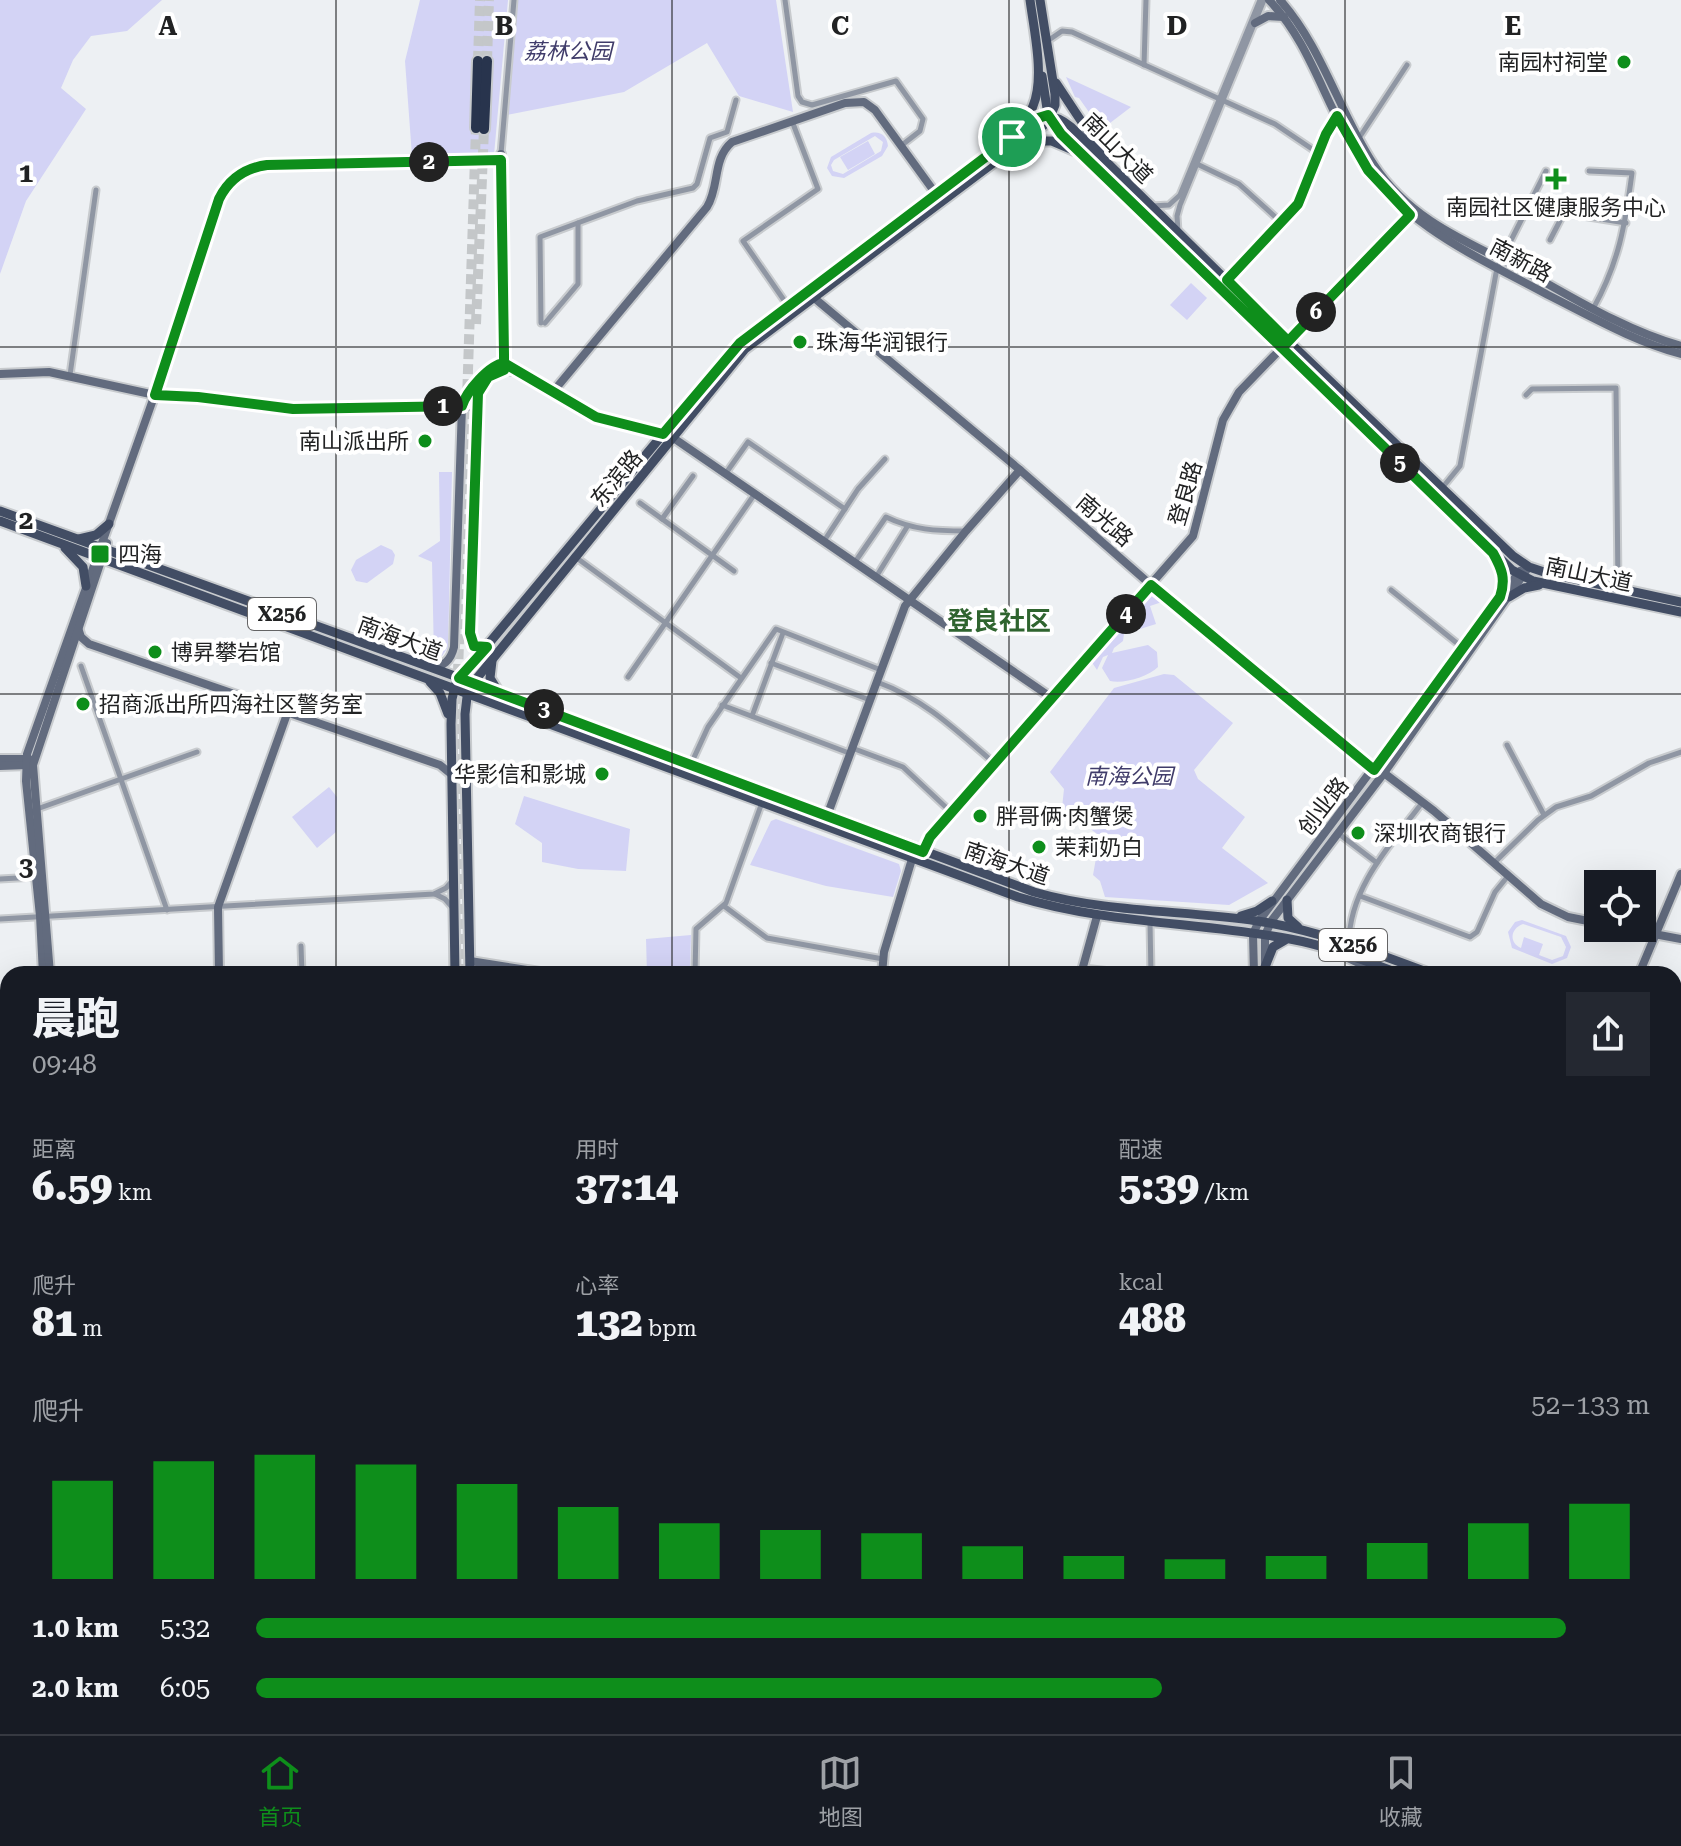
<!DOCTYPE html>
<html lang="zh">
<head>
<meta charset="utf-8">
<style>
	:root { --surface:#171b24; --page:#242831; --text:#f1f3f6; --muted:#9ea1a6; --line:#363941; --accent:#0e8e1b }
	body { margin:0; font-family:"Roboto Serif","Noto Sans SC",serif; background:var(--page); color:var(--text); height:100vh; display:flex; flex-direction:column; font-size:30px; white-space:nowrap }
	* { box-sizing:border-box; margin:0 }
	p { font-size:26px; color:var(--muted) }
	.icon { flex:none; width:44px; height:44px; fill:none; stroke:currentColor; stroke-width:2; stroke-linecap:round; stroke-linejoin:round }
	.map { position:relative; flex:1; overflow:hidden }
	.sheet { position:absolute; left:0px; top:966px; width:1682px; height:768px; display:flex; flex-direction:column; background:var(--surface); border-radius:24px 24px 0 0; box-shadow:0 8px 32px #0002 }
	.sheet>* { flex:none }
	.buttons { position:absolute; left:1584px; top:870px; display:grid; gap:16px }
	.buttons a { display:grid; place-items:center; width:72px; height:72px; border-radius:0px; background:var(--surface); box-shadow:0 8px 32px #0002; font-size:40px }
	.pin { position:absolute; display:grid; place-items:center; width:68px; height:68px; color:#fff; margin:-34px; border:4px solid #fff; border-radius:50%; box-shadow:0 2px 8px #0007 }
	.km { position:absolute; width:40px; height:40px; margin:-20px; border-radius:50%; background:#222; color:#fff; font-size:22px; line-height:40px; text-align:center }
	.round { display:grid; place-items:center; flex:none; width:84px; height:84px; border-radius:0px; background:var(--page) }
	.overview { display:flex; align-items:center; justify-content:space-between; height:136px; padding:0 32px }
	h1 { font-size:44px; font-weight:800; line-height:60px }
	.figures { display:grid; grid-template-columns:repeat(3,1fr); gap:12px; height:136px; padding:8px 32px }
	.figures div { display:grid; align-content:center }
	.figures b { font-size:40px; font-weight:800 }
	.figures small { font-size:22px; font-weight:400 }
	.figures p { font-size:22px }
	.chart { height:224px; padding:16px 32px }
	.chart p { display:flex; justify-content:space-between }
	.chart svg { width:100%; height:144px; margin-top:8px; stroke:var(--accent); stroke-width:6 }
	ul { padding:0 32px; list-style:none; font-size:26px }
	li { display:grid; grid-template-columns:128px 96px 1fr; align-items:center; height:60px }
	li i { height:20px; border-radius:10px; background:var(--accent) }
	.tabs { display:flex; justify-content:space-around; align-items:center; height:112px; border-top:2px solid var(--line); background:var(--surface); font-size:22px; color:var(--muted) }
	.tabs a { display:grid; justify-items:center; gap:4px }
	.tabs .selected { color:var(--accent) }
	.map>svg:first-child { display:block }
</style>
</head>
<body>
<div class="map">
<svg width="1681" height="1734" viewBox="0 0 1681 1734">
	<rect width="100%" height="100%" fill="#edf0f3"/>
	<g fill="#d3d3f5" fill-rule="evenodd">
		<path d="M0,0H162L127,31L91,36L73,60L61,88L86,109L26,201L0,274Z"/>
		<path d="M420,0H508L494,155L412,156L405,61ZM473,59H491L487,130H471Z"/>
		<path d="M517,0H776L793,112L739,96L707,43L624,92L507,115Z"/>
		<path d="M1066,77L1131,107L1110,123L1108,139L1079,98L1075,97Z"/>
		<path d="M871,133C881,131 887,136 888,146L882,156L844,178L832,176L827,168L831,157ZM875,136L883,142L881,151L843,174L833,171L831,165L834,160Z"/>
		<path d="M868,141L875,154L848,170L840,157Z"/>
		<path d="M1191,283L1207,298L1187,320L1170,305Z"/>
		<path d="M439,472H452L448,647L442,656L434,657L432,562L418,556L440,541Z"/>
		<path d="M381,545L392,550L395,555L393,564L367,583L356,581L351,570L356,560Z"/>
		<path d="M1147,594H1156L1165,601L1150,606L1156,624L1124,634L1123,641L1114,648L1112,653L1148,645L1157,652L1158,667C1148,677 1124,684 1110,681L1102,668L1108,655L1103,657L1097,670L1091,661Z"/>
		<path d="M1164,674L1174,675L1233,723L1194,770L1198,779L1245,817L1222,848L1268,883L1229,905L1105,897L1100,881L1093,875L1100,836L1062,808L1064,789L1050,772L1114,688Z"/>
		<path d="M329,787L337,797L336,832L317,848L292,817Z"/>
		<path d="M524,796L630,829L626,871L578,869L542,862V843L515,824Z"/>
		<path d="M776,819L899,864L901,871L893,897L826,886L750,865L771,821Z"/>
		<path d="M1522,920L1566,936L1571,947L1567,958L1552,964L1512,948L1508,932L1515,922ZM1523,924L1561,937L1566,947L1563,956L1552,960L1539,955L1543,944L1524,937L1521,948C1508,942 1511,928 1523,924Z"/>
		<path d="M691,935L690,974H647L646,939Z"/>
		<path d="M964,1726H1050L1074,1734H989Z"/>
	</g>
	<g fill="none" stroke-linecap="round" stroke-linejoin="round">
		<g stroke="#c4c7c9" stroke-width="5" stroke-dasharray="5 2.5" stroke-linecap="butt">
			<path d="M1480,1734L1481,1726"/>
			<path d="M1485,1734L1486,1726"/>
		</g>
		<g stroke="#c4c7c9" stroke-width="10" stroke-dasharray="10 5" stroke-linecap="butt">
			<path d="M478,61L480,0"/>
			<path d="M487,61L489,0"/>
			<path d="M476,324L484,129"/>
			<path d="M460,974L457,703L476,128"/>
		</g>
		<defs>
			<g id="street">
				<path d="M785,0L798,96L802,102L812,105L896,81L923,119L920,131L902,145"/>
				<path d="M1046,42L1062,31L1072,32L1275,124L1318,153"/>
				<path d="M1144,65L1146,0"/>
				<path d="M1359,138L1407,65"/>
				<path d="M501,154L514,0"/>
				<path d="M1197,164L1239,184L1282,223"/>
				<path d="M1589,171L1632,173C1625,226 1619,262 1593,309"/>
				<path d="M1152,206L1169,205L1180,195L1260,0"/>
				<path d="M1178,232L1177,216L1180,205L1264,0"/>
				<path d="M1550,240L1564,213L1626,223"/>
				<path d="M1227,280L1298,204L1323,142L1336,117"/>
				<path d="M788,306L743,241L818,189L792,121"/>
				<path d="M541,323L540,237L637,201L693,188L697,184L710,138L727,132L736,100"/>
				<path d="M545,323L578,284V223"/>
				<path d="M70,375L96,190"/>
				<path d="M1526,395L1532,389L1616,388L1618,588"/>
				<path d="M726,473L748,442L845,509"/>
				<path d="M1442,488L1460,466L1497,268L1546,171"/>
				<path d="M640,503L734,571"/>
				<path d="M662,519L693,476"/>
				<path d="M824,541L858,489L885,459"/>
				<path d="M574,556L741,678"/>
				<path d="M855,562L886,517C913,530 936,531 966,531"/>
				<path d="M876,577L907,527"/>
				<path d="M1391,590L1463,648"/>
				<path d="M771,663L870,700"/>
				<path d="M81,666L167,910"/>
				<path d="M628,677L754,495"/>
				<path d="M877,682C924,699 956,730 994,763"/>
				<path d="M722,705L849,753"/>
				<path d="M752,716L783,633"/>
				<path d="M1507,745L1544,815"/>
				<path d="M852,748L903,767L951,812"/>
				<path d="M691,764L708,727L776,629L881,670"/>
				<path d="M37,809L197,752"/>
				<path d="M1339,834L1377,863"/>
				<path d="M1494,863L1538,820L1556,807L1591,796L1649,763L1681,752"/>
				<path d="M0,879L35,877"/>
				<path d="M435,894L445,899L452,907"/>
				<path d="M1360,896L1470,937L1477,932L1495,892L1508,876"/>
				<path d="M724,906L767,938L883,959"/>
				<path d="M0,919L434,894L446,888L453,880"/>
				<path d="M1150,923L1151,974"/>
				<path d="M1349,943C1349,888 1391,844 1422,803"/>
				<path d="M301,946L302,974"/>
				<path d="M1082,968L1140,974"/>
				<path d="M695,974L696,929L726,903L765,794"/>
				<path d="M1674,1084L1681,1087"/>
				<path d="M1674,1315L1681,1317"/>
				<path d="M0,1319H8"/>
				<path d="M1674,1474L1681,1475"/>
				<path d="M0,1682L8,1684"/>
				<path d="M1056,1726L1080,1734"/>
				<path d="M1137,1734L1139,1726"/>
			</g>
			<g id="secondary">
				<path d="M1269,0C1312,45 1325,106 1359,157C1405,227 1478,257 1548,295C1592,317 1633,341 1681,354"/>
				<path d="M1280,0C1322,47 1339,112 1374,165C1412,223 1473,244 1532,275C1580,302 1628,331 1681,346"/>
				<path d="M1255,23L1268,16L1284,17"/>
				<path d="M501,154L504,365"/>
				<path d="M813,297L1020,470L1151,585L1374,770"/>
				<path d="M504,363L596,417L672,437L1052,698"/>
				<path d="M0,374L49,372L155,395L214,398L293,409L477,407"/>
				<path d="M552,393L707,207C720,186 712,159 732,142L845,103L864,102L875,110L936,194"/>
				<path d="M78,628L81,637L89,644L440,765L451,774"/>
				<path d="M487,647L474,646L470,636L478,397C482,378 495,368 514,371"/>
				<path d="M430,667C443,668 451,660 454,647L462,406L466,396L495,365L504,363"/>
				<path d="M0,759H29"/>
				<path d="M0,766L28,765"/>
				<path d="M1384,773L1434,811L1541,904L1568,917L1598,923"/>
				<path d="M827,816L905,606L966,531L1020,470"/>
				<path d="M923,852L930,837L952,812L1193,536L1223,420L1239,392L1410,215"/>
				<path d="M1622,928L1681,939"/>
				<path d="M1348,958L1383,974"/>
				<path d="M470,961L553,974"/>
				<path d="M43,974L40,916L26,781L27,754L161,377L223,190L239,174L260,166L501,160"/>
				<path d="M50,974L33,765L107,543"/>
				<path d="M219,974L218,907L287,714"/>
				<path d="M882,974L884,952L912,859"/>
				<path d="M1081,974L1097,916"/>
				<path d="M1254,974L1253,934L1259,921L1520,571"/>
				<path d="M1265,974V935L1272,920L1384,773L1526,571"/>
				<path d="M1639,974L1681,874"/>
				<path d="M0,1098L8,1097"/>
				<path d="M0,1105L8,1104"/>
				<path d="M1674,1226L1681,1229"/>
				<path d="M1674,1273L1681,1243"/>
				<path d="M0,1511L8,1512"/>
				<path d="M1674,1705L1681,1706"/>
				<path d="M0,1724L8,1723"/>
				<path d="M835,1726L893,1734"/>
				<path d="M926,1726L953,1734"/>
				<path d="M54,1734L755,1726"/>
				<path d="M1156,1734L1159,1726"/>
				<path d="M1166,1734L1167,1726"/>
				<path d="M1306,1734L1308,1726"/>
				<path d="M1602,1734L1603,1726"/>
				<path d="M1609,1734L1610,1726"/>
			</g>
			<g id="primary">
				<path d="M1042,76L1048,115L1061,134L1512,570L1533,581L1681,612"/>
				<path d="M1056,83L1103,154"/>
				<path d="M1025,127C1042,113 1054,113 1071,127L1288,341L1513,556L1529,567L1547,573L1681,602"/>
				<path d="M1026,141H1052L1073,150"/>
				<path d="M0,511L485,687L1034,892C1107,913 1183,910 1257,921C1318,930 1375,953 1432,974"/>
				<path d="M0,521L1018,897C1107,924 1199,922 1290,939C1329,946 1365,961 1401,974"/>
				<path d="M79,539L96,535L109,524"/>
				<path d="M65,548L83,567L86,586"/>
				<path d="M1497,560L1504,579L1500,597"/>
				<path d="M1509,597L1524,588L1539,585"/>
				<path d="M492,661L490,678L498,691"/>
				<path d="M430,682L440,693L448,714"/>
				<path d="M1287,900L1288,918L1298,927"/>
				<path d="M1241,916L1257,911L1272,901"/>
				<path d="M1265,967L1273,947L1285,940"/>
				<path d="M455,974L451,724L452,699L456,683L733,350L1012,137C1020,127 1029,118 1033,106C1045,78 1034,30 1030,0"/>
				<path d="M470,974L465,714L467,697L473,683L745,349L1048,122L1055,105V94L1040,0"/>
				<path d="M1674,1063L1681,1066"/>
				<path d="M1674,1077L1681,1080"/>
				<path d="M0,1381L8,1379"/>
				<path d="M1674,1381L1681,1383"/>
				<path d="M0,1389L8,1388"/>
				<path d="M1674,1394L1681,1397"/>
				<path d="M483,1726L484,1734"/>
				<path d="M436,1731L444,1734"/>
				<path d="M466,1734V1726"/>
				<path d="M508,1734L519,1730"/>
			</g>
			<g id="highway">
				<path d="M476,128L478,61"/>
				<path d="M484,129L487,61"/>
			</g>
		</defs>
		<use href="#street" stroke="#c8cbce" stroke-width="9"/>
		<use href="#secondary" stroke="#c8cbce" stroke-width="12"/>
		<use href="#primary" stroke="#c8cbce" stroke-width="13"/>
		<use href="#highway" stroke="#c8cbce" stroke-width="14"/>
		<use href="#street" stroke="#8f96a3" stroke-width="5"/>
		<use href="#secondary" stroke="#626b7e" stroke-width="8"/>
		<use href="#primary" stroke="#424d64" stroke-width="9"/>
		<use href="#highway" stroke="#28344d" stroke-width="10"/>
	</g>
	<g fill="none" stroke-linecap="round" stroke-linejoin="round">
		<defs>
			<path id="route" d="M1012,137L740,343L663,434L596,417L504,363C489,365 466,392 462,406L293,409L198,397L155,395L219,199C229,179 245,168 267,165L501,160L504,354V370L488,377L478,393L470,633L474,646L487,647L459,678L923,852L930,837L1151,585L1374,770L1500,597C1506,579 1502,569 1493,553L1282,348L1288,341L1227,280L1298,204L1326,134L1337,116L1368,170L1410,215L1297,332L1282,348L1061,134L1048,115L1035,119L1012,137"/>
		</defs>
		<use href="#route" stroke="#fff" stroke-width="16"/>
		<use href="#route" stroke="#0e8e1b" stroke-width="10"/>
	</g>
	<path fill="none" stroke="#212223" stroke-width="2" stroke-opacity="0.55" d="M336,0V974M672,0V974M1009,0V974M1345,0V974M0,347H1681M0,694H1681M0,1040H8M1674,1040H1681M0,1387H8M1674,1387H1681M336,1726V1734M672,1726V1734M1009,1726V1734M1345,1726V1734"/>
	<g fill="#0e8e1b" stroke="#fff" stroke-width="3">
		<circle cx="1624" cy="62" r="8"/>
		<path d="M1552 167h8v8h8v8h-8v8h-8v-8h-8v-8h8z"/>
		<circle cx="800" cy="342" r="8"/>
		<circle cx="425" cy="441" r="8"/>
		<rect x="90" y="544" width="20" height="20" rx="4"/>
		<circle cx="155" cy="652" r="8"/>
		<circle cx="83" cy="704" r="8"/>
		<circle cx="602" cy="774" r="8"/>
		<circle cx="980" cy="816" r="8"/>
		<circle cx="1358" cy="833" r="8"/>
		<circle cx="1039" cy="847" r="8"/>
	</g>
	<g text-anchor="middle" stroke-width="8" stroke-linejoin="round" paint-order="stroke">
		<g fill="#fff" stroke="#646465" stroke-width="2">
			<rect x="248" y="598" width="68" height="32" rx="6"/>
			<rect x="1319" y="929" width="68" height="32" rx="6"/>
		</g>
		<g font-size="20" font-weight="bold" fill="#212223">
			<text x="282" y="621">X256</text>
			<text x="1353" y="952">X256</text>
		</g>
		<g font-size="22" font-style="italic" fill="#403c6a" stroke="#fff">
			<text x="568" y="59">荔林公园</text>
			<text x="1129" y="784">南海公园</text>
		</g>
		<g font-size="22" fill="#212223" stroke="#fff" text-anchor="start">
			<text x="1608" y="70" text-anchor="end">南园村祠堂</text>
			<text x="1556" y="215" text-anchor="middle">南园社区健康服务中心</text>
			<text x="816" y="350">珠海华润银行</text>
			<text x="409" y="449" text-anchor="end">南山派出所</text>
			<text x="118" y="562">四海</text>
			<text x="171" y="660">博昇攀岩馆</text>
			<text x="99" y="712">招商派出所四海社区警务室</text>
			<text x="586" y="782" text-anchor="end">华影信和影城</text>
			<text x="996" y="824">胖哥俩·肉蟹煲</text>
			<text x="1374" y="841">深圳农商银行</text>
			<text x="1055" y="855">茉莉奶白</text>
		</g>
		<g font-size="22" fill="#212223" stroke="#fff">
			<text transform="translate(1118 148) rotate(45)" y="8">南山大道</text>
			<text transform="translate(1521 260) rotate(28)" y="8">南新路</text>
			<text transform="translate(616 478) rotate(-50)" y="8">东滨路</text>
			<text transform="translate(1185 493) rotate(-74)" y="8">登良路</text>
			<text transform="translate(1105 520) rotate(41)" y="8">南光路</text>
			<text transform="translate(1589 574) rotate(12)" y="8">南山大道</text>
			<text transform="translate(400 638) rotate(20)" y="8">南海大道</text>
			<text transform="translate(1323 806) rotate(-52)" y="8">创业路</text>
			<text transform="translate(1007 863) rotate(19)" y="8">南海大道</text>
		</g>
		<g font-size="26" font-weight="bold" fill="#2f642f" stroke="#fff">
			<text x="999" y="630">登良社区</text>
		</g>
	</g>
	<g font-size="26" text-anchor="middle" font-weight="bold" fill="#212223" stroke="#fff" stroke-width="8" stroke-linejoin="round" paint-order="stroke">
		<text x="168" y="35">A</text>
		<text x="504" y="35">B</text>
		<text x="840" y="35">C</text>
		<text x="1177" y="35">D</text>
		<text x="1513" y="35">E</text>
		<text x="26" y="182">1</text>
		<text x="26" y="529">2</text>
		<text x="26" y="876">3</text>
	</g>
</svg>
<div class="buttons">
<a><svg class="icon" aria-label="locate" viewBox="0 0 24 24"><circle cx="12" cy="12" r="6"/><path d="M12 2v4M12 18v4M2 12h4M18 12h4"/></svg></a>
</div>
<div class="pin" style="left:1012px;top:137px;background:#1e9e55"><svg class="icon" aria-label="arrive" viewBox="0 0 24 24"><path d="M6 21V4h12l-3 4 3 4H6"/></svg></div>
<b class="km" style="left:443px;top:406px">1</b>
<b class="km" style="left:429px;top:162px">2</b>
<b class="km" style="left:544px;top:709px">3</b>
<b class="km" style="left:1126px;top:614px">4</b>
<b class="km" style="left:1400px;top:463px">5</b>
<b class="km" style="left:1316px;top:312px">6</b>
<section class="sheet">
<div class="overview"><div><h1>晨跑</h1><p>09:48</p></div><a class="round"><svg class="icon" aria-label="share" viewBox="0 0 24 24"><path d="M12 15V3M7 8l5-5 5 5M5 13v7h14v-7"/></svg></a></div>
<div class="figures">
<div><p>距离</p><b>6.59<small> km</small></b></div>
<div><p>用时</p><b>37:14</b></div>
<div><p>配速</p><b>5:39<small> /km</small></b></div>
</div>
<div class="figures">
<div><p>爬升</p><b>81<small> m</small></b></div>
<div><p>心率</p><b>132<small> bpm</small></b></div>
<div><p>kcal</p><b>488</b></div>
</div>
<div class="chart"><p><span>爬升</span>52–133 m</p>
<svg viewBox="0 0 160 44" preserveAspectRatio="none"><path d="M5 44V14M15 44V8M25 44V6M35 44V9M45 44V15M55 44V22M65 44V27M75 44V29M85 44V30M95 44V34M105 44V37M115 44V38M125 44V37M135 44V33M145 44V27M155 44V21"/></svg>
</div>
<ul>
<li><b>1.0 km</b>5:32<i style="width:94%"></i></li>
<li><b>2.0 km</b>6:05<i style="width:65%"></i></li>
</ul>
</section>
</div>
<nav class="tabs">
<a class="selected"><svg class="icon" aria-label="home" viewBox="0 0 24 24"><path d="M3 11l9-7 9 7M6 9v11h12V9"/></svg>首页</a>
<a><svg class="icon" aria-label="map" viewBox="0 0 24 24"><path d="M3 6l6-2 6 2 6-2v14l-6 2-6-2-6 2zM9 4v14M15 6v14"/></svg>地图</a>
<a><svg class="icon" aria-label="saved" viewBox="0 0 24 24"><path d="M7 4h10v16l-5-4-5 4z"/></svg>收藏</a>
</nav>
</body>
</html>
